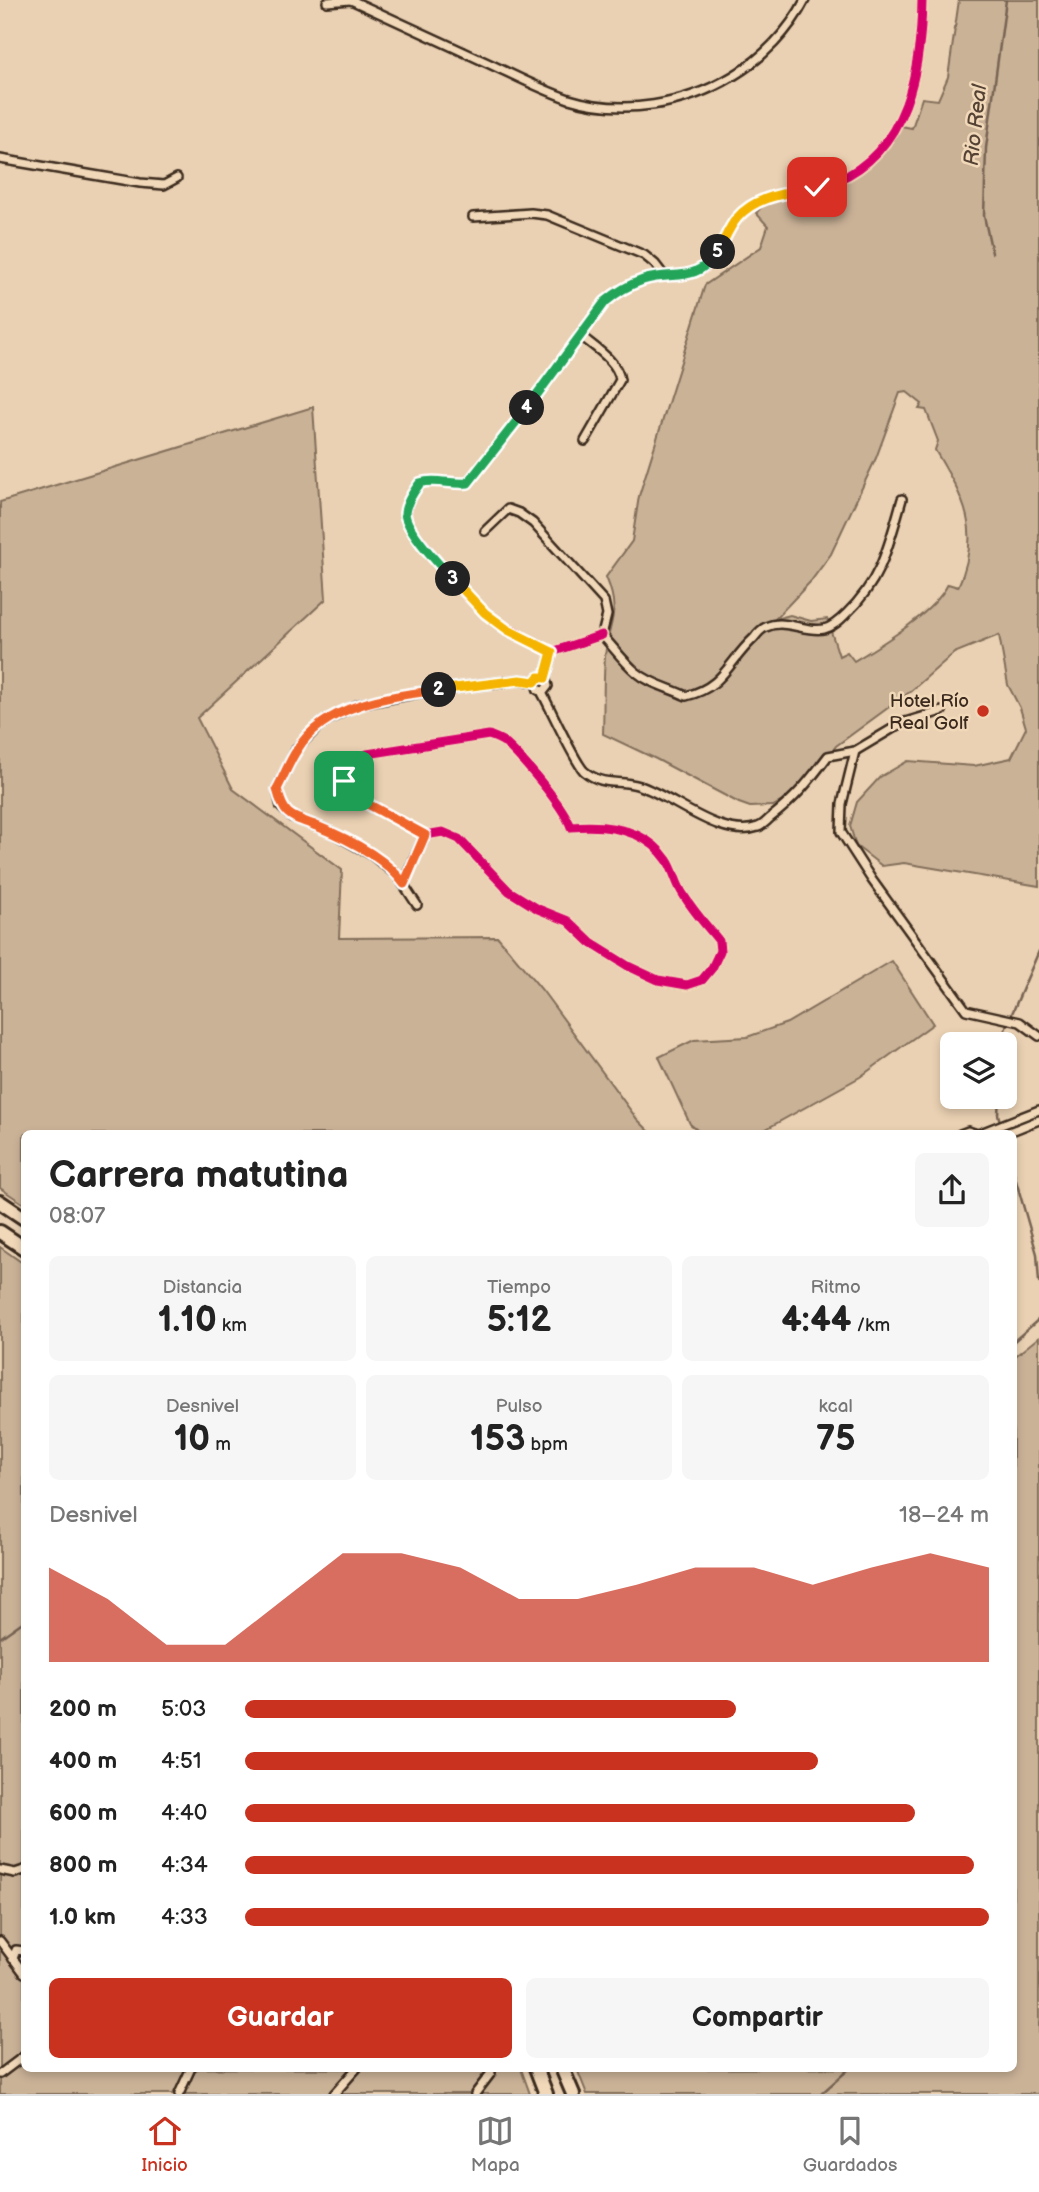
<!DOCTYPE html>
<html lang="es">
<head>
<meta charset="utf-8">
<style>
	:root { --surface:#fff; --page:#f6f6f6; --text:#222; --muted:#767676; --line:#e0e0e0; --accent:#c8321e }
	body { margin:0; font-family:"Balsamiq Sans",sans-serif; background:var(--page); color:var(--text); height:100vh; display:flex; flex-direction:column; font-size:26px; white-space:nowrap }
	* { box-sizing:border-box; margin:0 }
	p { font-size:23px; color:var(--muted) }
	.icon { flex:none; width:38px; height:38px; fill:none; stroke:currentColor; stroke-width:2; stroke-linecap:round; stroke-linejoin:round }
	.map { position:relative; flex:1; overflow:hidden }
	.details { position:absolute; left:21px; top:1130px; width:996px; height:942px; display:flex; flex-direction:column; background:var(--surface); border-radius:10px; box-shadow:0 4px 10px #0003 }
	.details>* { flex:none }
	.buttons { position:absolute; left:940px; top:1032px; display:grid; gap:14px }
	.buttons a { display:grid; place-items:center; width:77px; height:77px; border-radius:10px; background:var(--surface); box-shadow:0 4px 10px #0003; font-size:35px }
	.pin { position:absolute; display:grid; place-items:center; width:60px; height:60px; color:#fff; margin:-30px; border-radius:14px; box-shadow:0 4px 10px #0006 }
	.km { position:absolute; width:35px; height:35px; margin:-18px; border-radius:50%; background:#222; color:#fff; font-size:19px; line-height:35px; text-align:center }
	.round { display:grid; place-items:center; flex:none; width:74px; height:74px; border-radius:10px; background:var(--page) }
	.overview { display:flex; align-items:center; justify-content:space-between; height:119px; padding:0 28px }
	h1 { font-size:38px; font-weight:600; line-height:52px }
	.stats { display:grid; grid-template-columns:repeat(3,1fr); gap:10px; height:119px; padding:7px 28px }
	.stats div { display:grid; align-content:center; border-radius:10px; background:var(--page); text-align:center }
	.stats b { font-size:35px; font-weight:600 }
	.stats small { font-size:19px; font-weight:400 }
	.stats p { font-size:19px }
	.chart { height:196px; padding:14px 28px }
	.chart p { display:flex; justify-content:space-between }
	.chart svg { width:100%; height:126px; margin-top:7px; fill:var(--accent); opacity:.7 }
	.button { display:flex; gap:14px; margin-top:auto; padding:14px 28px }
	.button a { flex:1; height:80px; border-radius:10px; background:var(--accent); color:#fff; font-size:28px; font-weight:600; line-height:80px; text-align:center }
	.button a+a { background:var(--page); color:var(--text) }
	ul { padding:0 28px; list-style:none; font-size:23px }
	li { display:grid; grid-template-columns:112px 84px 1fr; align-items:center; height:52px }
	li i { height:18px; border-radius:9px; background:var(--accent) }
	.dock { display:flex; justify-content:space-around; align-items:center; height:98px; border-top:2px solid var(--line); background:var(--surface); font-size:19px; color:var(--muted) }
	.dock a { display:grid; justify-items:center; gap:4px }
	.dock .active { color:var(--accent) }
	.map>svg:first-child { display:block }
</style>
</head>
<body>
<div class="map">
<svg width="1039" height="2094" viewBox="0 0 1039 2094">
	<rect width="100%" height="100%" fill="#ead1b3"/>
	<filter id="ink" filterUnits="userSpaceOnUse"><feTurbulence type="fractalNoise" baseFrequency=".0143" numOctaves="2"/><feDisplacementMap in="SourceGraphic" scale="14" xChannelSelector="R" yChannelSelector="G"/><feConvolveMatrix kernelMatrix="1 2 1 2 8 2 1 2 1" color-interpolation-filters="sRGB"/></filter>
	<g filter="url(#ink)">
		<g fill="#cab297" stroke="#826e5a" stroke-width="2" fill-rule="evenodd">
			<path d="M959,0H1039V886L904,863L882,866L856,846L850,826L857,802L880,777L908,761L974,766L1011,758L1026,728L1020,708L1008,685L999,635L954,653L911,691L836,746L822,765L782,801L773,806L750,807L739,803L656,759L603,734C604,709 603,683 605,657C608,622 622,615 606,577L632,541L639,496L705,285L761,247L768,226L756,213L766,202L845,184L894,140L901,126L912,128L922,98L938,100L948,77ZM907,392L922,404L919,409L926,410L938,441L935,450C964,499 983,531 958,587L948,584C934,613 882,644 854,661L847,652L839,656L827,619L811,621L790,615L775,619L811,581L831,554L876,458L900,393Z"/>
			<path d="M313,407L326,599L197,718L233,789L342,870L339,938L498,937L542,990L637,1119L652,1134H24V1204L0,1188V502Z"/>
			<path d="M892,961L933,1024L860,1077L757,1134H702L690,1124L659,1057L694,1040L747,1037L787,1023Z"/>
			<path d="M0,1247L24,1264V2068L521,2069L530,2094H0Z"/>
			<path d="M1039,1337V2094H587L577,2069L1013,2068V1358Z"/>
		</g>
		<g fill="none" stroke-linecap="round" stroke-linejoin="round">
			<g stroke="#776452" stroke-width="2.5">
				<path d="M992,253L984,216L986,148L1006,0"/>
				<path d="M1003,1045L1004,1032L1039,951"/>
				<path d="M999,1097L998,1114L1003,1134"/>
				<path d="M1013,1170L1037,1254L1039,1282"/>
				<path d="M1013,1342L1039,1319"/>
				<path d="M0,1638L24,1621"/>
				<path d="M821,2094L850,2068"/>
			</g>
			<defs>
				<g id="street">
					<path d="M351,0C394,20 438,40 481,60C510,73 539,89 569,99C624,116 685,105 733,76C763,58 789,31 805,0"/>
					<path d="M327,2L350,0"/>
					<path d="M0,159L140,183L164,185L177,178"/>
					<path d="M473,217L531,213L547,215L644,255L655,264L665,277"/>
					<path d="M580,335C594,347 618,361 620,380L585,441"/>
					<path d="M485,531L508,509L519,513L533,523L604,601L607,615L602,635C613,647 624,662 636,672C650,684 670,688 686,696C724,687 728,662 754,638C757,634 761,629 766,627C786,618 805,633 824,629C833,627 840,620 846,614C882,580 889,544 902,499"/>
					<path d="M602,635L552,652C530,640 507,630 487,614C464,596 444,570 426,547C421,540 413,533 409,526C403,514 409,490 421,483C428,478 457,484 468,483L529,406L605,302C617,291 630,283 646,279C665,275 685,278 703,269C719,260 726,235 735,221C740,214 749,209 755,204C779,189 811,191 836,181C908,151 921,68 922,0"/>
					<path d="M545,678L539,677L535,682L538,690L544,691L548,686L545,678L552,652"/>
					<path d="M541,691C550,707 574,761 584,771C603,787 619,779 640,786C674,797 721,840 758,827C762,826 767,821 770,818C796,798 809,781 828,756L855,751L902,723L942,711"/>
					<path d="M489,735C494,737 500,739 504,742C523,759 562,804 571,827C606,824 646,829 667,860C674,870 676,884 683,894C693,911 707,926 719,941L720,951L712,968L702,980L687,985L658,980L628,966L591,943L568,921L538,909L509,891L459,839L443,832L425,835L366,802L344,781L351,763L367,754Z"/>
					<path d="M855,751L842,804L841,832L872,880L966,1010L1020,1022L1039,1036"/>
					<path d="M403,884L425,835"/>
					<path d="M417,905L398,876L372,855L329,831L292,817L281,807L277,789L297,748L322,723L357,705L424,692L520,680L535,682"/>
					<path d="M960,1134L968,1131L977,1134"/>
					<path d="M978,1134L1039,1110"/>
					<path d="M1004,1134L1039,1120"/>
					<path d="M0,1870L15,1873L24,1870"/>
					<path d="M0,1941L24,1973"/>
					<path d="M13,1959L16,1950L24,1951"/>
					<path d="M0,2074L24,2056"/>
					<path d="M179,2094L191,2068"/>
					<path d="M334,2094L357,2068"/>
					<path d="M475,2094L491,2073L489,2068"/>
				</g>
				<g id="highway">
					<path d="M0,1202L24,1218"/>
					<path d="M0,1232L24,1248"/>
					<path d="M536,2068L546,2094"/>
					<path d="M562,2068L573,2094"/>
				</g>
			</defs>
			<use href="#street" stroke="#3b2a1e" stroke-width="12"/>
			<use href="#highway" stroke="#3b2a1e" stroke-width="18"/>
			<use href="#street" stroke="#f1d8b9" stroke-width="7"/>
			<use href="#highway" stroke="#f1d8b9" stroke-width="12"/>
			<defs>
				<g id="cycleway">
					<path d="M602,635L552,652C530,640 507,630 487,614C464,596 444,570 426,547C421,540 413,533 409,526C403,514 409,490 421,483C428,478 457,484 468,483L529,406L605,302C617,291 630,283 646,279C665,275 685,278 703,269C719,260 726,235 735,221C740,214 749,209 755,204C779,189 811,191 836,181C908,151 921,68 922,0"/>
					<path d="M489,735C494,737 500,739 504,742C523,759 562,804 571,827C606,824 646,829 667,860C674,870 676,884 683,894C693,911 707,926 719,941L720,951L712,968L702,980L687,985L658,980L628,966L591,943L568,921L538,909L509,891L459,839L443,832L425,835L366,802L344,781L351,763L367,754Z"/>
				</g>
			</defs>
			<use href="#cycleway" stroke="#f1d8b9" stroke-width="13"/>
			<use href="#cycleway" stroke="#d6006c" stroke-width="9"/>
		</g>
	</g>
	<g fill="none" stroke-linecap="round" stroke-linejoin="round" filter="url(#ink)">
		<defs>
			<path id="split-1" d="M314,825C344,837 385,856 404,884L425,835L366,803L344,781"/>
			<path id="split-2" d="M314,825C289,816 284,816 277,789C284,776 289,762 297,750C324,704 391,696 439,690"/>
			<path id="split-3" d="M439,690L520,680L535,682L539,677L545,678L552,652L508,630L485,613L453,579"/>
			<path id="split-4" d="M453,579C441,567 405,529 405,513C406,503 414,491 420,483C435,478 452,485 468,483L527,408"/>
			<path id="split-5" d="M527,408L605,302C617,292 628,285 643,280C676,270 693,285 718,252"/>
			<path id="split-6" d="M718,252C724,241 729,227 737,218C756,195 790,193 817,187"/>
		</defs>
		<use href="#split-1" stroke="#fff" stroke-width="14"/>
		<use href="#split-2" stroke="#fff" stroke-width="14"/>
		<use href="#split-3" stroke="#fff" stroke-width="14"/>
		<use href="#split-4" stroke="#fff" stroke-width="14"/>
		<use href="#split-5" stroke="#fff" stroke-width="14"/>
		<use href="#split-6" stroke="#fff" stroke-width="14"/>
		<use href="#split-1" stroke="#f0652b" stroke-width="9"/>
		<use href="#split-2" stroke="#f0652b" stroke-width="9"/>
		<use href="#split-3" stroke="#f5b400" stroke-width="9"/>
		<use href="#split-4" stroke="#22a559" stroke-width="9"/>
		<use href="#split-5" stroke="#22a559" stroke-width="9"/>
		<use href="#split-6" stroke="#f5b400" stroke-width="9"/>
	</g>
	<circle fill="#c8321e" stroke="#f1d8b9" stroke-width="2.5" cx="983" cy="711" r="7"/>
	<g text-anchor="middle" stroke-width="5" stroke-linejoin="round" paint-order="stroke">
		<g font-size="19" fill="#3b2a1e" stroke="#f1d8b9" text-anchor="end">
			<text x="969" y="707">Hotel Río<tspan x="969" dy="22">Real Golf</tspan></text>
		</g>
		<g font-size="21" font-style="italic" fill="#544234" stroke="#f1d8b9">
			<text transform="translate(975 125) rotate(-84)" y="7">Rio Real</text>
		</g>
	</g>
</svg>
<div class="buttons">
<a><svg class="icon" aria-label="layers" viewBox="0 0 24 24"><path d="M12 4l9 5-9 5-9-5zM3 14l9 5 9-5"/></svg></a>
</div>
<div class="pin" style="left:344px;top:781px;background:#1e9e55"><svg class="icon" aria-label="arrive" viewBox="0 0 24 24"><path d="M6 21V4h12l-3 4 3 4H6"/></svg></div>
<div class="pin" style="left:817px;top:187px;background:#d93025"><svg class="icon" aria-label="check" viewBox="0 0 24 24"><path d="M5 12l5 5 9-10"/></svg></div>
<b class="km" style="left:439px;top:690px">2</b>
<b class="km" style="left:453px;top:579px">3</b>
<b class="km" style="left:527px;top:408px">4</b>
<b class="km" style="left:718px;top:252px">5</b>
<section class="details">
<div class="overview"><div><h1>Carrera matutina</h1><p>08:07</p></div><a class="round"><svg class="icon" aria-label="share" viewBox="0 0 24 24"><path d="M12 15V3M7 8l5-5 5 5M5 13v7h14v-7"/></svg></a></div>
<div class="stats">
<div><p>Distancia</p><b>1.10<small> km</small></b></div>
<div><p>Tiempo</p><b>5:12</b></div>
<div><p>Ritmo</p><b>4:44<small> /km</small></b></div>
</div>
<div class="stats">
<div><p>Desnivel</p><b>10<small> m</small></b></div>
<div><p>Pulso</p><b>153<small> bpm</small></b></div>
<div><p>kcal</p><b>75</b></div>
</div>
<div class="chart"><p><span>Desnivel</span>18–24 m</p>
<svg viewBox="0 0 160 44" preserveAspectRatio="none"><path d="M0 44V11L10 22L20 38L30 38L40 22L50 6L60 6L70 11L80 22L90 22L100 17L110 11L120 11L130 17L140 11L150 6L160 11V44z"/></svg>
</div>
<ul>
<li><b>200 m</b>5:03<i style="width:66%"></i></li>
<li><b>400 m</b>4:51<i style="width:77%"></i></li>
<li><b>600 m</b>4:40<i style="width:90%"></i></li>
<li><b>800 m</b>4:34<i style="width:98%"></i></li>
<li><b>1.0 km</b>4:33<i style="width:100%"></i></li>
</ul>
<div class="button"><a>Guardar</a><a>Compartir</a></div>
</section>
</div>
<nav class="dock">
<a class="active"><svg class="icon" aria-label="home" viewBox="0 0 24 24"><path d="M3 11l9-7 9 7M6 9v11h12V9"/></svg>Inicio</a>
<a><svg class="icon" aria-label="map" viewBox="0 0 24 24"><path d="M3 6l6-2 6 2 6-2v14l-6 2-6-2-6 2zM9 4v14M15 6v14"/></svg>Mapa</a>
<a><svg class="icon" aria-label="saved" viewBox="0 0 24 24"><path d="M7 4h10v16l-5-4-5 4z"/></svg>Guardados</a>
</nav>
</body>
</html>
